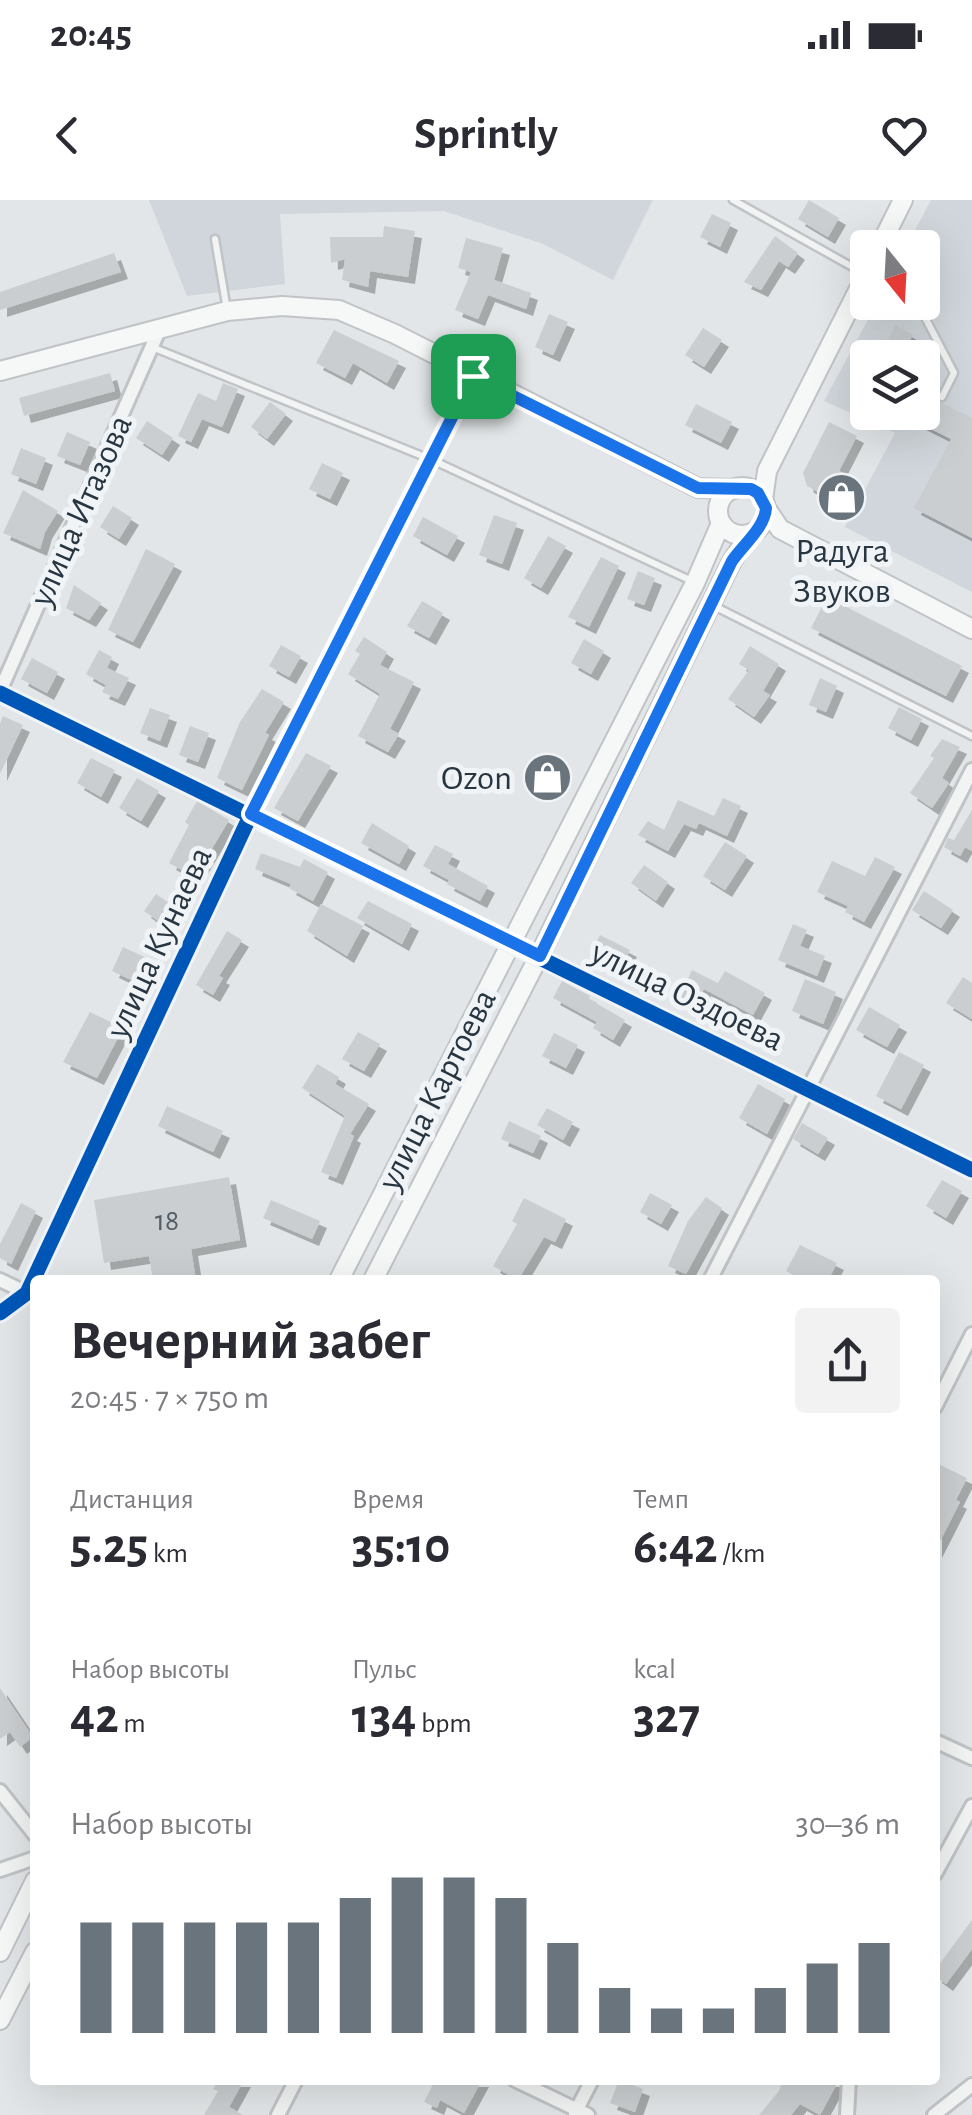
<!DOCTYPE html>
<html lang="ru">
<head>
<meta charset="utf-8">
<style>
	:root { --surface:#fff; --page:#f2f2f3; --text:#2b2b33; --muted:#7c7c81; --accent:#69747c }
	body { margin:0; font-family:"Alegreya Sans",sans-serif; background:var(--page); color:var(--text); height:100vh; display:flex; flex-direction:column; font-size:38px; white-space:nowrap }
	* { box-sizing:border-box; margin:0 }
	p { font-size:32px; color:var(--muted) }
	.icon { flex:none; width:55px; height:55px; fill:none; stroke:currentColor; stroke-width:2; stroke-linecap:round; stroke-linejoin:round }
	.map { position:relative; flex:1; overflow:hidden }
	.sheet { position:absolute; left:30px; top:1075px; width:910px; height:810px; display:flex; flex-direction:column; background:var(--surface); border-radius:10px; box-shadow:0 10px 40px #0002 }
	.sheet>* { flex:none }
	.needle { width:65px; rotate:162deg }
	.tools { position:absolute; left:850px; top:30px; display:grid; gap:20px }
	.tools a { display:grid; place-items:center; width:90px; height:90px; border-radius:10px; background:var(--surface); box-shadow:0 10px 40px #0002; font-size:50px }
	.pin { position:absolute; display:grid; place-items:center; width:85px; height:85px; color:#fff; margin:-42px; border-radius:20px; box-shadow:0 5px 15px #0006 }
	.round { display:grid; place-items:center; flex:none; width:105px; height:105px; border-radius:10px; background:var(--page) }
	.summary { display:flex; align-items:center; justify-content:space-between; height:170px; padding:0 40px }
	h1 { font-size:55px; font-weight:700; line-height:75px }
	.stats { display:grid; grid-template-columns:repeat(3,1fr); gap:15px; height:170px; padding:10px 40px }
	.stats div { display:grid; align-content:center }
	.stats b { font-size:50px; font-weight:700 }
	.stats small { font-size:28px; font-weight:400 }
	.stats p { font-size:28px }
	.chart { height:280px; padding:20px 40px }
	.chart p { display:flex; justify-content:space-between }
	.chart svg { width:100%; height:180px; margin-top:10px; stroke:var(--accent); stroke-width:6 }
	.status { display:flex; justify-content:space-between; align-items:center; height:70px; padding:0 50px; background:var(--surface); direction:ltr }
	.status svg { height:28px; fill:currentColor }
	header { display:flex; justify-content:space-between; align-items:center; height:130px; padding:0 40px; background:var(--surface); font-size:45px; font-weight:700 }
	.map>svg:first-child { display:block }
</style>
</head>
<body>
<div class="status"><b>20:45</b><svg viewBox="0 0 49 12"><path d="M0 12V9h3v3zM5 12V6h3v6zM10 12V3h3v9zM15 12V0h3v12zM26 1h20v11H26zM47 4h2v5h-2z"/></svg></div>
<header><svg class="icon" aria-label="back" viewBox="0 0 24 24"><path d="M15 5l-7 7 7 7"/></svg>Sprintly<svg class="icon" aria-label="heart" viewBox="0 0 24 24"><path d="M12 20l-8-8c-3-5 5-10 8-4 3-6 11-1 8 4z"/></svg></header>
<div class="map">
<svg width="972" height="1915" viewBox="0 0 972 1915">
	<defs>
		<filter id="shadow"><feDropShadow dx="7" dy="7" stdDeviation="0" flood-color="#0004"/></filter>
	</defs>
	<rect width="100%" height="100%" fill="#e3e6e8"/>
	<g fill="#d0d6db" fill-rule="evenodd">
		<path d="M149,0H653L613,80L543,44L444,11L280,14L285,84L187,96Z"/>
		<path d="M931,0H972V392L845,327L895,233L824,201L877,103L922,102V48L906,47ZM868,158H922V212H868Z"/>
	</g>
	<g fill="#cbced0" filter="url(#shadow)">
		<path d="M809,0L839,18L828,37L798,19Z"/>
		<path d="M712,14L731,23L720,47L700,37Z"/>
		<path d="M384,26L415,31L408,77L370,71L368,87L342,80L345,59L331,63L330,37H383Z"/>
		<path d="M775,36L798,53L788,67L779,61L761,90L744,82Z"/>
		<path d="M466,38L503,48L494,80L531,93L526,109L488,95L478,119L455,110L471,72L458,68Z"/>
		<path d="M114,53L121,72L0,110V92Z"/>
		<path d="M549,114L568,122L553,155L535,147Z"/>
		<path d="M896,125L913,135L900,158H877Z"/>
		<path d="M703,128L722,140L704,167L685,155Z"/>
		<path d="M334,130L399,161L387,183L353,163L345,178L316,163Z"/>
		<path d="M110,173L115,191L24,216L19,198Z"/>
		<path d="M223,183L238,189L222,227L202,219L191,242L178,236L198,193L216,201Z"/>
		<path d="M922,193L972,218V338L914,308L951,239L897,212H922Z"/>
		<path d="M270,202L286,214L267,239L251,227Z"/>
		<path d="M696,204L732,222L721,243L685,225Z"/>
		<path d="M147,221L173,238L162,255L136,238Z"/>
		<path d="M829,222L857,236L839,271L858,281L846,306L807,286L803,273Z"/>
		<path d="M67,232L90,242L80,265L57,256Z"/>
		<path d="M21,248L46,258L36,284L11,274Z"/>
		<path d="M322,263L343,273L330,299L309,289Z"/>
		<path d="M23,290L58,311L45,332L40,349L3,333Z"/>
		<path d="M113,306L132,318L119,339L100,327Z"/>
		<path d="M494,315L517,323L502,364L479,355Z"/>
		<path d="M423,317L458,336L447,355L413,336Z"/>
		<path d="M548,336L566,346L541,388L524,378Z"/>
		<path d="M146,349L175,364L133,442L108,430Z"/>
		<path d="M601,357L619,366L589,427L568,417Z"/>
		<path d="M638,371L655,378L644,405L627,399Z"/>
		<path d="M74,385L101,403L89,420L66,408Z"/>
		<path d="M827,397L962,466L946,496L811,428Z"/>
		<path d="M422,401L443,413L429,438L407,426Z"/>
		<path d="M364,437L387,452L380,465L414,482L390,529L399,534L388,552L358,536L380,494L348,474L360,454L355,451Z"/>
		<path d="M584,439L604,451L591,474L571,463Z"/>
		<path d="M281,445L301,456L289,477L269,466Z"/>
		<path d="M750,446L779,464L763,491L770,495L754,517L728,499L749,470L739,464Z"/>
		<path d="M99,450L112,457L107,468L129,478L118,499L102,492L106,485L86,474Z"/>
		<path d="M32,458L58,472L47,493L21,479Z"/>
		<path d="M820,478L837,486L826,512L809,505Z"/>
		<path d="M262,489L284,502L265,533L269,535L242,590L217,578L240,522Z"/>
		<path d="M899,507L922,519L911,540L888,528Z"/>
		<path d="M150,508L170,515L160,541L140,533Z"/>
		<path d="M3,516L23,525L0,574V523Z"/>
		<path d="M190,526L209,533L198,562L179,555Z"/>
		<path d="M942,539L960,547L942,578L949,583L932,608L910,593L934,558L930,556Z"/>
		<path d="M306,553L331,566L298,621L274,608Z"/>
		<path d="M91,558L115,570L101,597L77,583Z"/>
		<path d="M137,578L159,591L141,621L119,608Z"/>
		<path d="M723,598L741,606L727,636L699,623L696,629L684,624L668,651L638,635L648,621L664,630L678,600L714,616Z"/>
		<path d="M197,601L229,620L195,677L169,663L189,625L185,622Z"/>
		<path d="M972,610V651L965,647L960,656L944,647L948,638L954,640Z"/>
		<path d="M372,623L409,646L399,664L361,643Z"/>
		<path d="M725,642L747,656L725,690L703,676Z"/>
		<path d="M435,645L453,654L448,664L488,686L480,701L447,684L449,680L423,666Z"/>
		<path d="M261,653L300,667L304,659L328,672L313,701L289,688L291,684L255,669Z"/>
		<path d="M875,657L895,667L864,722L845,712L848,706L817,692L832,661L865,676Z"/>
		<path d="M644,665L668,682L656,701L631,683Z"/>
		<path d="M924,691L953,710L941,728L912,710Z"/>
		<path d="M156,694L180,711L168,728L144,711Z"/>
		<path d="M368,701L412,724L402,744L357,718Z"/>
		<path d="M321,704L363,726L347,756L307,731Z"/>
		<path d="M793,724L807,730L800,746L825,756L817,776L778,760Z"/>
		<path d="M227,731L242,740L219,776L223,778L213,795L196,785Z"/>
		<path d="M600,735L630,750L619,771L589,756Z"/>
		<path d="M123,747L151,760L140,784L112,771Z"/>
		<path d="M692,770L718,783L725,771L765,793L753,815L704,789L695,807L678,799Z"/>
		<path d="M963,777L972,783V819L946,803Z"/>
		<path d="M805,779L836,792L823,824L792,811Z"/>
		<path d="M562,781L590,796L589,799L625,820L613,840L593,828L597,822L553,798Z"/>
		<path d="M869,807L900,825L887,847L856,830Z"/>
		<path d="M90,812L123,828L97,878L63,862Z"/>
		<path d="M358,832L380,844L364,871L342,859Z"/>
		<path d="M554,833L578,845L566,868L542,856Z"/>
		<path d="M899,852L924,865L901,909L876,896Z"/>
		<path d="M317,864L339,877L335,884L369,904L350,934L354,936L336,978L321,972L345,916L302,888Z"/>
		<path d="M758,884L785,899L767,934L739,918Z"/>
		<path d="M167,906L223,931L213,952L158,926Z"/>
		<path d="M547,908L573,922L563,940L537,925Z"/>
		<path d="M509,921L541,936L533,953L501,939Z"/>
		<path d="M802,923L828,938L818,954L793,939Z"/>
		<path d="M229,977L240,1040L191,1049L196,1080H153L149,1056L104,1063L94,1000Z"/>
		<path d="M942,980L962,991L946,1018L926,1006Z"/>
		<path d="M650,993L672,1005L661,1024L640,1012Z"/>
		<path d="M706,997L722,1008L686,1074L668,1066L688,1021Z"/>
		<path d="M524,998L566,1019L555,1042L544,1037L518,1080L493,1066L517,1024L512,1021Z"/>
		<path d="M271,1000L320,1021L312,1039L263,1018Z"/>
		<path d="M21,1003L36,1011L11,1064L0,1058V1044Z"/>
		<path d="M800,1045L837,1063L828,1080H802L786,1071Z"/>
		<path d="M938,1264L967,1278L956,1300L960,1302L935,1351V1271Z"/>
		<path d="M0,1488L33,1537L20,1547L10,1532L0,1539Z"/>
		<path d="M972,1720V1749L946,1784L935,1776V1770Z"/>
		<path d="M218,1880H244L229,1907L243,1915H204L218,1891L213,1889Z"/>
		<path d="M435,1880H482L464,1913L440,1900L437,1908L424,1902Z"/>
		<path d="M619,1880L643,1889L635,1912L610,1903Z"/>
		<path d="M783,1880H839L820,1915L800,1904L791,1915H759L779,1891Z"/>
	</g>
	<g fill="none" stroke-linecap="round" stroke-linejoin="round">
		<defs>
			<g id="service">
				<path d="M733,0L865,74"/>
				<path d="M215,39L227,110"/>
				<path d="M917,102L954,173L942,197"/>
				<path d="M152,147L430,259L694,382"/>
				<path d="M714,406L972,536"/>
			</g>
			<g id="minor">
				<path d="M0,491L160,128"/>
				<path d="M0,493L972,970"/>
				<path d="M0,1080L35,1097"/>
				<path d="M710,1080L972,570"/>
				<path d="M0,1113L27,1093L251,614L473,176"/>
				<path d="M935,1207L972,1134"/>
				<path d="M935,1541L972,1558"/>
				<path d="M0,1591L35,1635"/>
				<path d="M0,1670L35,1658"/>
				<path d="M935,1674L972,1606"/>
				<path d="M515,1880L588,1915"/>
				<path d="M575,1913L592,1880"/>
				<path d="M278,1915L296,1880"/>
				<path d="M847,1915L849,1880"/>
				<path d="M934,1915L972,1885"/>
			</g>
			<g id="secondary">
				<path d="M879,48L903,0"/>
				<path d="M0,171L227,111L282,106L339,110L395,134L698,288L735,289"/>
				<circle cx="742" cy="311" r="24"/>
				<path d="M763,300L767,271L868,71"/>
				<path d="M766,308L780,329L972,429"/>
				<path d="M339,1080L695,383L721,323"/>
				<path d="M373,1080L539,756L732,361L750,334"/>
				<path d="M0,1752L35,1681"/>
				<path d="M0,1820L35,1752"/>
			</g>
		</defs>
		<use href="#service" stroke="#c1c4c6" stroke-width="11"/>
		<use href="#minor" stroke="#c1c4c6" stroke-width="18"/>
		<use href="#secondary" stroke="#c1c4c6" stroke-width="22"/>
		<use href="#service" stroke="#f2f4f4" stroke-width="6"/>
		<use href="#minor" stroke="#f2f4f4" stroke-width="12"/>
		<use href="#secondary" stroke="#f6f7f7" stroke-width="18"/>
		<defs>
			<g id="cycleway">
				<path d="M0,493L972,970"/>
				<path d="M0,1113L27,1093L251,614L473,176"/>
			</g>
		</defs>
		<use href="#cycleway" stroke="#f0f4f7" stroke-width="21"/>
		<use href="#cycleway" stroke="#0057b8" stroke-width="15"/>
	</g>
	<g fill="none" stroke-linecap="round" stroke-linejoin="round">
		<defs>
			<path id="route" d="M473,176L698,288L751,289L758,293L766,308C765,327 744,344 732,361L540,756L251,614Z"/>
		</defs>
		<use href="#route" stroke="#fff" stroke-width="20"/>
		<use href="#route" stroke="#1a73e8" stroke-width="12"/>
	</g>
	<defs>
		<symbol id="shop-disc" viewBox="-11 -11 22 22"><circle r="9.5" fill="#69747c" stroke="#f0f4f7"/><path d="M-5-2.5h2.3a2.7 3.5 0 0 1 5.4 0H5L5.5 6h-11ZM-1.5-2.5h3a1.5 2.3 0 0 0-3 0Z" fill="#fff"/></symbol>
	</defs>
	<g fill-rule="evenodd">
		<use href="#shop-disc" x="814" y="270" width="55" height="55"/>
		<use href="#shop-disc" x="520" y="550" width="55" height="55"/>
	</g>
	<g text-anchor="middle" stroke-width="10" stroke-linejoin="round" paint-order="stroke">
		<g font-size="30" fill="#525d66">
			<text x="167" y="1030">18</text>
		</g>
		<g font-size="35" fill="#283642" stroke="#f0f4f7">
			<text transform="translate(80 310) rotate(-66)" y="12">улица Итазова</text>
			<text transform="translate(158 742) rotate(-65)" y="12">улица Кунаева</text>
			<text transform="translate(688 795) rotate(26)" y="12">улица Оздоева</text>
			<text transform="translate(436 889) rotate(-63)" y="12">улица Картоева</text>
		</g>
		<g font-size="35" fill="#283642" stroke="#f0f4f7">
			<text x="842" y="362">Радуга<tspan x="842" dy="40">Звуков</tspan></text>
			<text x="512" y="589" text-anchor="end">Ozon</text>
		</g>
	</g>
</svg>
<div class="tools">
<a><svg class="needle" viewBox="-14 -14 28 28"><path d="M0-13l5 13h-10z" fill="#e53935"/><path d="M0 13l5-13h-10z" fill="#7c7c81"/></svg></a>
<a><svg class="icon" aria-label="layers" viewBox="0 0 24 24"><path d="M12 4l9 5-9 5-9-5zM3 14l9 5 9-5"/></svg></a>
</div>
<div class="pin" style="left:473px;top:176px;background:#1e9e55"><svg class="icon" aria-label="arrive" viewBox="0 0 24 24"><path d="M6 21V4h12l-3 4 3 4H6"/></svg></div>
<section class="sheet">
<div class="summary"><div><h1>Вечерний забег</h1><p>20:45 · 7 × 750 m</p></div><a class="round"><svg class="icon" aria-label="share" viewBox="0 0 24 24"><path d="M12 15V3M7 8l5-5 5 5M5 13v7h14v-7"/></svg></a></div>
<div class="stats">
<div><p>Дистанция</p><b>5.25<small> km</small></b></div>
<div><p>Время</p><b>35:10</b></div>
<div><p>Темп</p><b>6:42<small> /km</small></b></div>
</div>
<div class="stats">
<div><p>Набор высоты</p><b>42<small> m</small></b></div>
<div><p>Пульс</p><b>134<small> bpm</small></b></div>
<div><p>kcal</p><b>327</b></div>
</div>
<div class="chart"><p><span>Набор высоты</span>30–36 m</p>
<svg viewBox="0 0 160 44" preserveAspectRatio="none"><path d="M5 44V17M15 44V17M25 44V17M35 44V17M45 44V17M55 44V11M65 44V6M75 44V6M85 44V11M95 44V22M105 44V33M115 44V38M125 44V38M135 44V33M145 44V27M155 44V22"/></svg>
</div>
</section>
</div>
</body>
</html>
